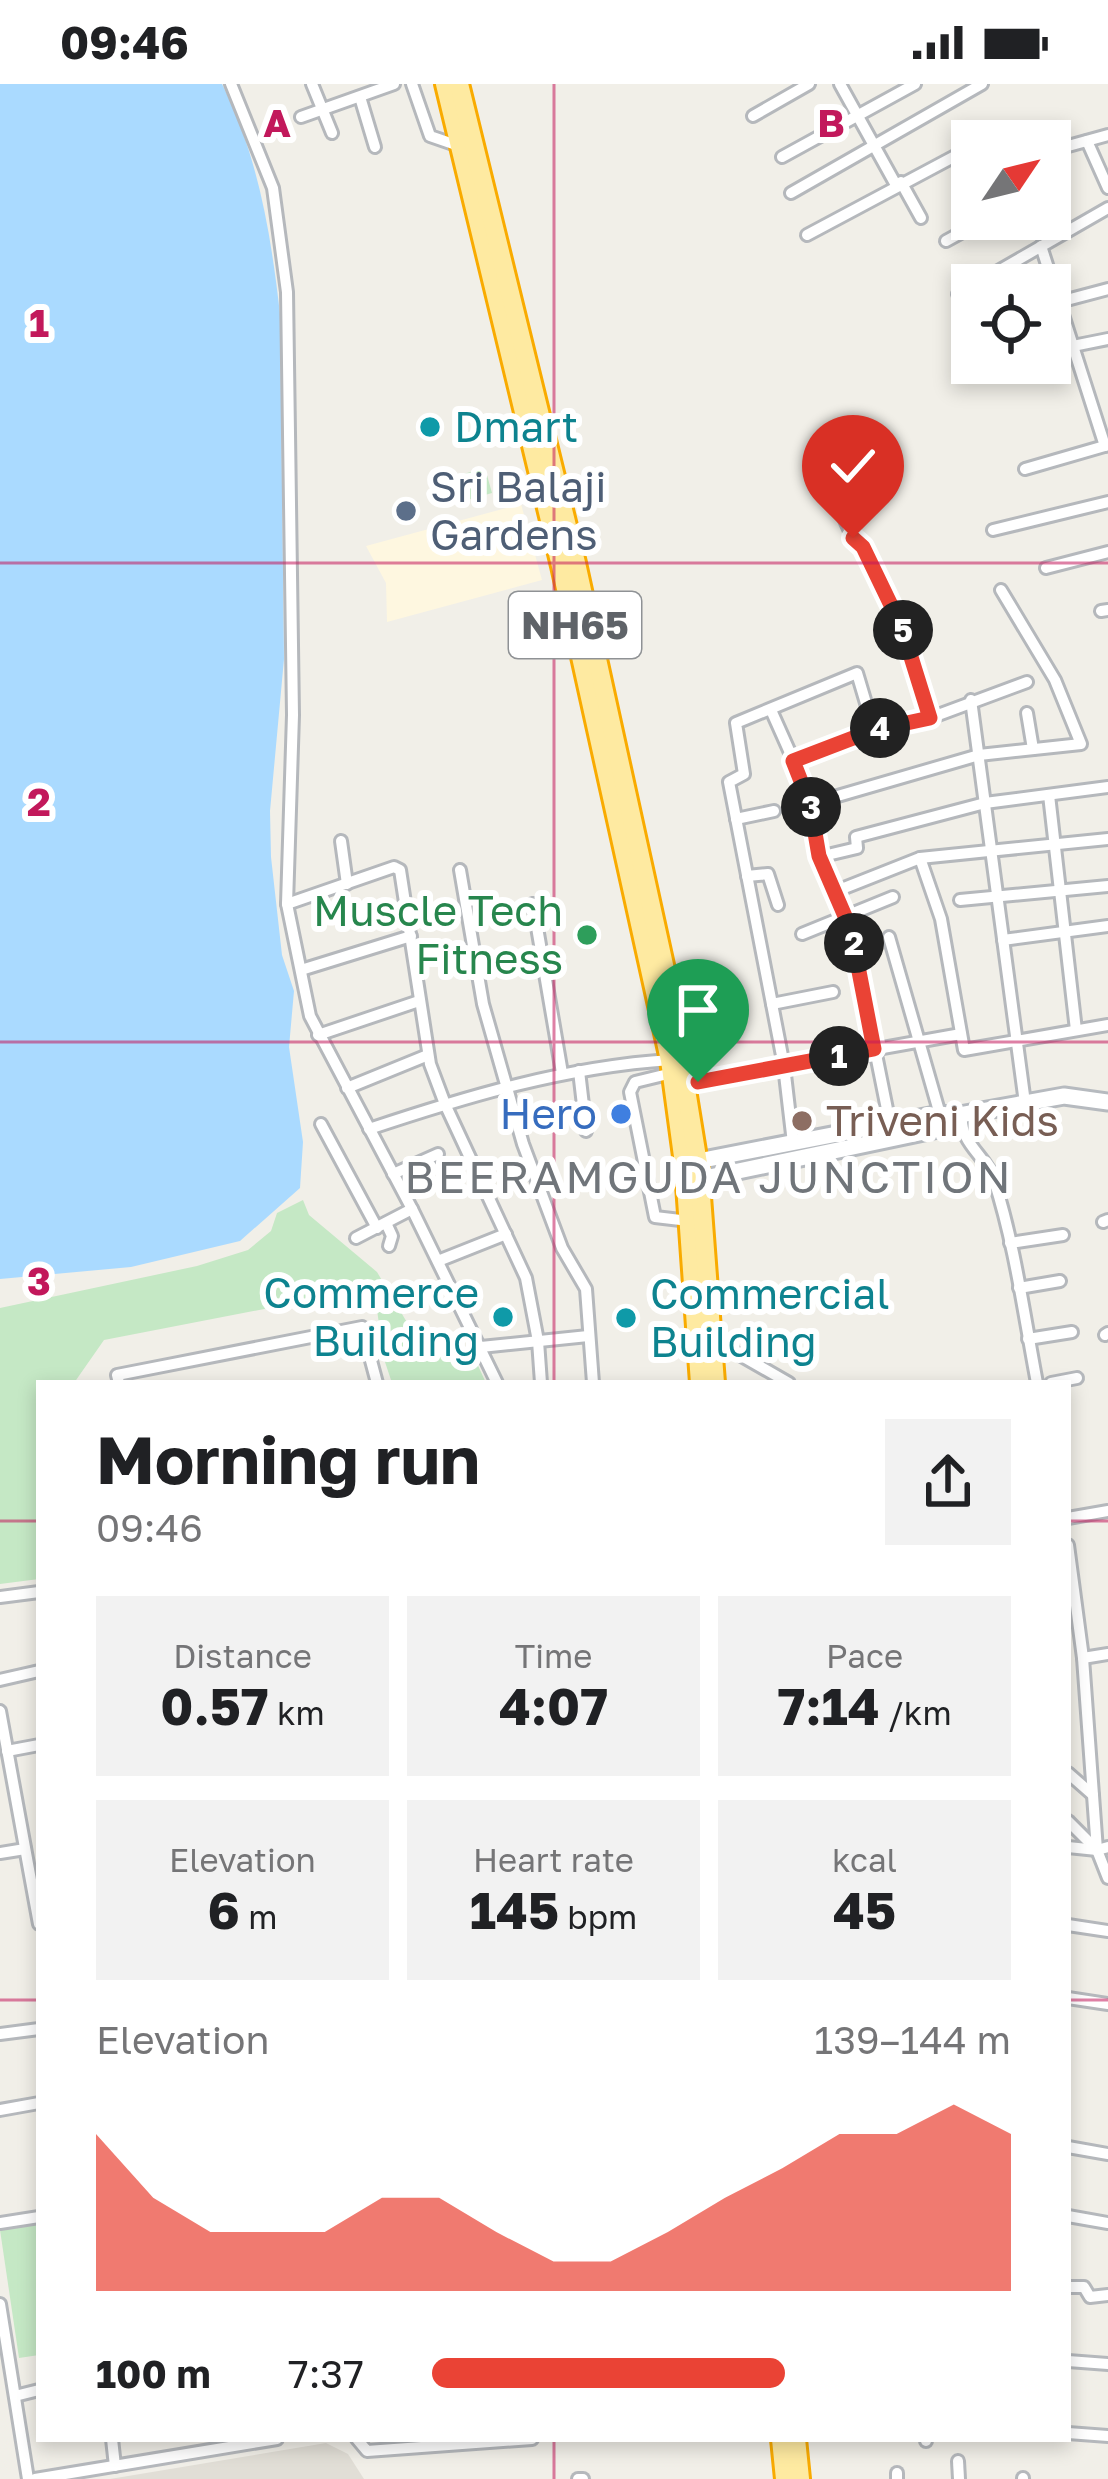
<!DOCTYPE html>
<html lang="en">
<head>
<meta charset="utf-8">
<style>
	:root { --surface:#fff; --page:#f2f2f2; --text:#202124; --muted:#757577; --accent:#ea4335 }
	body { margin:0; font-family:"Golos Text",sans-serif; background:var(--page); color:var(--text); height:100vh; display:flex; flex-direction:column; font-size:45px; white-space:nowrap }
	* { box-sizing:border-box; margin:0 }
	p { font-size:39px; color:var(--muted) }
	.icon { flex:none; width:66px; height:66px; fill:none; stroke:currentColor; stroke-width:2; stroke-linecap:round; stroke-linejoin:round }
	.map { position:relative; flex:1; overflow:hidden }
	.panel { position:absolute; left:36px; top:1296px; width:1035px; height:1062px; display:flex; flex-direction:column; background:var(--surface); border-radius:0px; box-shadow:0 6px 18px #0003 }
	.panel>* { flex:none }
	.needle { width:78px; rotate:55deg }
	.tools { position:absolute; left:951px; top:36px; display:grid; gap:24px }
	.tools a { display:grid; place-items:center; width:120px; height:120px; border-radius:0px; background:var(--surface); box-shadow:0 6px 18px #0003; font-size:60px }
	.pin { position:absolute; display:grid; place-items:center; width:102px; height:102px; color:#fff; margin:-123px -51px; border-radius:50% 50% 50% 0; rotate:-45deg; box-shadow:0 0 12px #0007 }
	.pin .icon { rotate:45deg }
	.km { position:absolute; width:60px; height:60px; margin:-30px; border-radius:50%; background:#222; color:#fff; font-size:33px; line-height:60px; text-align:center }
	.round { display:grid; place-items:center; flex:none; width:126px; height:126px; border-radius:0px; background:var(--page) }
	.headline { display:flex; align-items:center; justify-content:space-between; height:204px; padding:0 60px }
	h1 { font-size:66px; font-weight:700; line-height:90px }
	.figures { display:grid; grid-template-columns:repeat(3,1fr); gap:18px; height:204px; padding:12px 60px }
	.figures div { display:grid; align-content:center; border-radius:0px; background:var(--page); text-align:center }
	.figures b { font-size:51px; font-weight:700 }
	.figures small { font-size:33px; font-weight:400 }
	.figures p { font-size:33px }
	.chart { height:336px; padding:24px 60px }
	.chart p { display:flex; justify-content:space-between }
	.chart svg { width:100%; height:216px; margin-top:12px; fill:var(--accent); opacity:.7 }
	ul { padding:0 60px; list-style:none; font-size:39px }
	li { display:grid; grid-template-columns:192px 144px 1fr; align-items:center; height:90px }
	li i { height:30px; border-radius:15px; background:var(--accent) }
	.status { display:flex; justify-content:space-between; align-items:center; height:84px; padding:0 60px; background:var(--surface); direction:ltr }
	.status svg { height:33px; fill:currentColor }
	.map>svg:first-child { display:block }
</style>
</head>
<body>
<div class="status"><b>09:46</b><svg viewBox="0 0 49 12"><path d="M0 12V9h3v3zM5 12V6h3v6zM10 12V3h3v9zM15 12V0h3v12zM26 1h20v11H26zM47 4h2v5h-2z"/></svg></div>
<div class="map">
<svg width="1108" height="2395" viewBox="0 0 1108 2395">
	<rect width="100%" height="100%" fill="#f1efe8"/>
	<path fill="#fef7e0" d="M521,420L542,496L387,538L386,499L366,462Z"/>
	<path fill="#e1ded6" d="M326,2359L348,2370L364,2395H110Z"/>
	<g fill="#c5e8c5">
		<path d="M485,384L492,409L457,419L449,394Z"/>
		<path d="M303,1116L309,1131L377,1188L427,1272L475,1275L486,1299H392L384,1275L376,1219L336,1211L104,1256L74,1299H39V1495L0,1500V1224L197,1182L248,1166L271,1147L277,1129Z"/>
		<path d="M39,2140V2271L19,2274L0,2146Z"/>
	</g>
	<path fill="#aadaff" d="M0,0H222C258,71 271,151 280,230L284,575L270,727L271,773L282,871L294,907L289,963L303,1058L300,1104L240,1157L131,1183L0,1195Z"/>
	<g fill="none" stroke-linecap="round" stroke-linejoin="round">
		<defs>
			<g id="minor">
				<path d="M231,0L273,104L287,208L293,631L287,820L310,932L412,1125L497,1299"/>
				<path d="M312,0L332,49"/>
				<path d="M412,0L430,52L459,62"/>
				<path d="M840,0L896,101"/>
				<path d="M360,13L375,63"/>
				<path d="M753,32L809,0"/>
				<path d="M301,33L394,0"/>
				<path d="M983,57L992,53L994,57"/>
				<path d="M1087,57L1108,104"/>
				<path d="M1050,67L1108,51"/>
				<path d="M782,73L915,0"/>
				<path d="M901,98L921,134"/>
				<path d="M791,109L982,0"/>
				<path d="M807,151L972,63"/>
				<path d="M946,157L986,135"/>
				<path d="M1041,162L1105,362"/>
				<path d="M974,201L1108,124"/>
				<path d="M958,210L972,202"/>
				<path d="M1059,218L1108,205"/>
				<path d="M1073,262L1108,255"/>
				<path d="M964,264L972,262"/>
				<path d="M1025,385L1108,361"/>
				<path d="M823,386L853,454L863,463L902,544L930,634"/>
				<path d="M993,446L1108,418"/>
				<path d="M1046,484L1108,468"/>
				<path d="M1101,527L1108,526"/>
				<path d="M971,616L1025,1019"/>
				<path d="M771,626L804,700L819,773L851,846L890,1040"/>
				<path d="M1027,629L1033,665"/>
				<path d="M793,677L874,646L930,634L1027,598"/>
				<path d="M1049,711L1076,946"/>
				<path d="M810,720L979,671L1081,660L1055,596L1001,506"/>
				<path d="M736,735L774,727"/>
				<path d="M341,757L347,800"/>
				<path d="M819,773L857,764L856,753L985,719L1108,703"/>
				<path d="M920,774L1108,755"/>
				<path d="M460,786L483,920L523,1060L562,1164L586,1205L593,1299"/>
				<path d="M747,792L768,790L778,821"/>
				<path d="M834,808L920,774L941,835L964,966L1108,941"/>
				<path d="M960,816L1108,802"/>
				<path d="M287,820L394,783L400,786L430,980L445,1020L526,1194L538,1257L541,1299"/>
				<path d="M533,820L562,989"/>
				<path d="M802,850L893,813"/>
				<path d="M889,853L941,1034"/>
				<path d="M1003,856L1108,842"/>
				<path d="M301,886L411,852"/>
				<path d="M772,920L833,908"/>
				<path d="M318,951L419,917"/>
				<path d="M579,987L586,1047"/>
				<path d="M672,989L635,998L630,1008L655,1133L689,1137"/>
				<path d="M687,999L961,950"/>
				<path d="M347,1004L428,971"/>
				<path d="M962,1030C959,1060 986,1071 994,1096C1015,1161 1024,1231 1037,1299"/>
				<path d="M321,1040L377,1144"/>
				<path d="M369,1045C468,1012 565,983 670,976"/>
				<path d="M793,1059L784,982L729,698L744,690L736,639L857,589L874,646"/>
				<path d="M393,1090L438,1070"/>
				<path d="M1103,1138L1108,1136"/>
				<path d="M386,1139L392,1152L389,1162"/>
				<path d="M356,1154L412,1125"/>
				<path d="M1010,1159L1063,1151"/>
				<path d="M438,1177L506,1150"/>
				<path d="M1019,1204L1060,1197"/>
				<path d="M1105,1251L1108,1249"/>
				<path d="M712,1255L789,1299"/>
				<path d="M1028,1255L1072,1248"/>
				<path d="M481,1263L588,1252"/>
				<path d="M119,1299L117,1291L362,1243L377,1299"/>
				<path d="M1051,1299L1077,1294"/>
				<path d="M1068,1434L1108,1427"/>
				<path d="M1068,1461L1083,1574L1097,1766L1108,1794"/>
				<path d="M0,1513L39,1508"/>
				<path d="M1083,1574L1108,1570"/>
				<path d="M0,1596L39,1587"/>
				<path d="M0,1627L39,1840"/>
				<path d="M7,1667L39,1661"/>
				<path d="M1068,1689L1093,1711"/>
				<path d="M1068,1737L1095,1764"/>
				<path d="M1068,1763L1097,1766L1108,1763"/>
				<path d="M0,1769L25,1765"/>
				<path d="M1068,1841L1108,1847"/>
				<path d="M1068,1914L1108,1920"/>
				<path d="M0,1950L39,1945"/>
				<path d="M0,2026L39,2019"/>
				<path d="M1068,2063L1108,2070"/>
				<path d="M1068,2132L1108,2139"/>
				<path d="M0,2139L39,2133"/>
				<path d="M1068,2203H1084L1090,2213L1108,2211"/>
				<path d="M0,2220L28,2395"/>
				<path d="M1068,2277L1108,2280"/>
				<path d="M15,2312L39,2306"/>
				<path d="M1068,2349L1108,2352"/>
				<path d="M112,2355L115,2382"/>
				<path d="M357,2355L367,2367L532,2355"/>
				<path d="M926,2355V2357"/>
				<path d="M958,2377L959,2395"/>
				<path d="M897,2389V2395"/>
				<path d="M1023,2394V2395"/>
				<path d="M35,2395L277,2355"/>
				<path d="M578,2395H583"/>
			</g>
			<g id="secondary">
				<path d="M698,1077L940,1030L954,1032L1064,1012L1108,1018"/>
				<path d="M700,1095L943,1044L954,1032"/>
			</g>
			<g id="trunk">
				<path d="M445,0L561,482L670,976L685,1087L700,1299"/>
				<path d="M459,0L576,479L671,913L699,1086L715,1299"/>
				<path d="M781,2355L785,2395"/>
				<path d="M796,2355L800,2395"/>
			</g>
		</defs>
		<use href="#minor" stroke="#b5b8bc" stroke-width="16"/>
		<use href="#secondary" stroke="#b6babf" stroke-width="21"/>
		<use href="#trunk" stroke="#f9ab00" stroke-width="24"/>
		<use href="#minor" stroke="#fff" stroke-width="10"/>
		<use href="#secondary" stroke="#fff" stroke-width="15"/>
		<use href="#trunk" stroke="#feeaa1" stroke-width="18"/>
	</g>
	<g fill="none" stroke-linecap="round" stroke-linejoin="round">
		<defs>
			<path id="route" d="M698,998L874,965L851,846L819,772L810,720L793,677L874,646L930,634L902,544L863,463L853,454"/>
		</defs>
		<use href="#route" stroke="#fff" stroke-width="24"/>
		<use href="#route" stroke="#ea4335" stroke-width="15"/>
	</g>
	<path fill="none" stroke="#c2185b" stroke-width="3" stroke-opacity="0.55" d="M554,0V1299M0,479H1108M0,958H1108M0,1437H39M1068,1437H1108M0,1916H39M1068,1916H1108M554,2355V2395"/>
	<g fill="#0f9aa8" stroke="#fff" stroke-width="4.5">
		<circle cx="430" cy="343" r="12"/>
		<circle cx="503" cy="1233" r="12"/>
		<circle cx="626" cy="1234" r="12"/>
	</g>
	<circle fill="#5c6f8a" stroke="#fff" stroke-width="4.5" cx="406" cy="427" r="12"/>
	<circle fill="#2e9e5b" stroke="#fff" stroke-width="4.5" cx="587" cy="851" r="12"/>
	<circle fill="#3f7fe0" stroke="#fff" stroke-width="4.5" cx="621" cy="1030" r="12"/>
	<circle fill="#8d6e63" stroke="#fff" stroke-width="4.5" cx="802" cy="1037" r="12"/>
	<g text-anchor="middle" stroke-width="12" stroke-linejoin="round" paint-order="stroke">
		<rect fill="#fff" stroke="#8f9295" stroke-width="3" x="509" y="508" width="132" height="66" rx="9"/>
		<g font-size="39" font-weight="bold" fill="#5f6368">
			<text x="575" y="555">NH65</text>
		</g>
		<g font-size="42" fill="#0d838f" stroke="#fff" text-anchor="start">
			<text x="454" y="358">Dmart</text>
			<text x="479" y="1224" text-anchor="end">Commerce<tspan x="479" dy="48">Building</tspan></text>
			<text x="650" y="1225">Commercial<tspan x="650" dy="48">Building</tspan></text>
		</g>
		<g font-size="42" fill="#4e5e75" stroke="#fff" text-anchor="start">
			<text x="430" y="418">Sri Balaji<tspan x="430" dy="48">Gardens</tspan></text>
		</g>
		<g font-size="42" fill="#27864d" stroke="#fff" text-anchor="end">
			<text x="563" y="842">Muscle Tech<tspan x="563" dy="48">Fitness</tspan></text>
		</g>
		<g font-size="42" fill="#366cbe" stroke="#fff" text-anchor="end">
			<text x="597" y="1045">Hero</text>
		</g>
		<g font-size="42" fill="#785e54" stroke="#fff" text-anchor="start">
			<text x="826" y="1052">Triveni Kids</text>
		</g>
		<g font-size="45" letter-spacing="3" fill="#70757a" stroke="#fff">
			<text x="709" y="1109">BEERAMGUDA JUNCTION</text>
		</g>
	</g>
	<g font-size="39" text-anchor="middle" font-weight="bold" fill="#c2185b" stroke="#fff" stroke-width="12" stroke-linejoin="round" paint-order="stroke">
		<text x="277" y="53">A</text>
		<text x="831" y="53">B</text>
		<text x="39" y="253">1</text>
		<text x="39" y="732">2</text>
		<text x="39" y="1211">3</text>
	</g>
</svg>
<div class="tools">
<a><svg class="needle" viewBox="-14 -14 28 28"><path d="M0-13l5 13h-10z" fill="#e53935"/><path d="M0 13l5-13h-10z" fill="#757577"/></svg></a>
<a><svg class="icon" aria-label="locate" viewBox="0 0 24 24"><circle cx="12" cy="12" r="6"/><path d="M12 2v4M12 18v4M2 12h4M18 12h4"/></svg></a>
</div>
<div class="pin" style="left:698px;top:998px;background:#1e9e55"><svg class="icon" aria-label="arrive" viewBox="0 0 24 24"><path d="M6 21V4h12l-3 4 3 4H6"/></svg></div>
<div class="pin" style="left:853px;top:454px;background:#d93025"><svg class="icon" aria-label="check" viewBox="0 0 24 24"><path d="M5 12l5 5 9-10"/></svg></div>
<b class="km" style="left:839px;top:972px">1</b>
<b class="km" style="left:854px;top:859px">2</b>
<b class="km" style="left:811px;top:723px">3</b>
<b class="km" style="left:880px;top:644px">4</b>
<b class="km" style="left:903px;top:546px">5</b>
<section class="panel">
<div class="headline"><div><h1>Morning run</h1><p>09:46</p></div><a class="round"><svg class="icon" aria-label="share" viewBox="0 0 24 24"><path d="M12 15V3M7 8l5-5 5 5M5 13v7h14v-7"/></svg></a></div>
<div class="figures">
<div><p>Distance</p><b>0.57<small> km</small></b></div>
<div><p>Time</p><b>4:07</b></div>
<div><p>Pace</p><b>7:14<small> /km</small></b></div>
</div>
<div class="figures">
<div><p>Elevation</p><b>6<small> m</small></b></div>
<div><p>Heart rate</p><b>145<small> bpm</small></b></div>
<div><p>kcal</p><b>45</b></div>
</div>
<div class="chart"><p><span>Elevation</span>139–144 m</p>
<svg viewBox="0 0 160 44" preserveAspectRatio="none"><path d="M0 44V12L10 25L20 32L30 32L40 32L50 25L60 25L70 32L80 38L90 38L100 32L110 25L120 19L130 12L140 12L150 6L160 12V44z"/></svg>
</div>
<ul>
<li><b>100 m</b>7:37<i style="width:61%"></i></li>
</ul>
</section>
</div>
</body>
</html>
